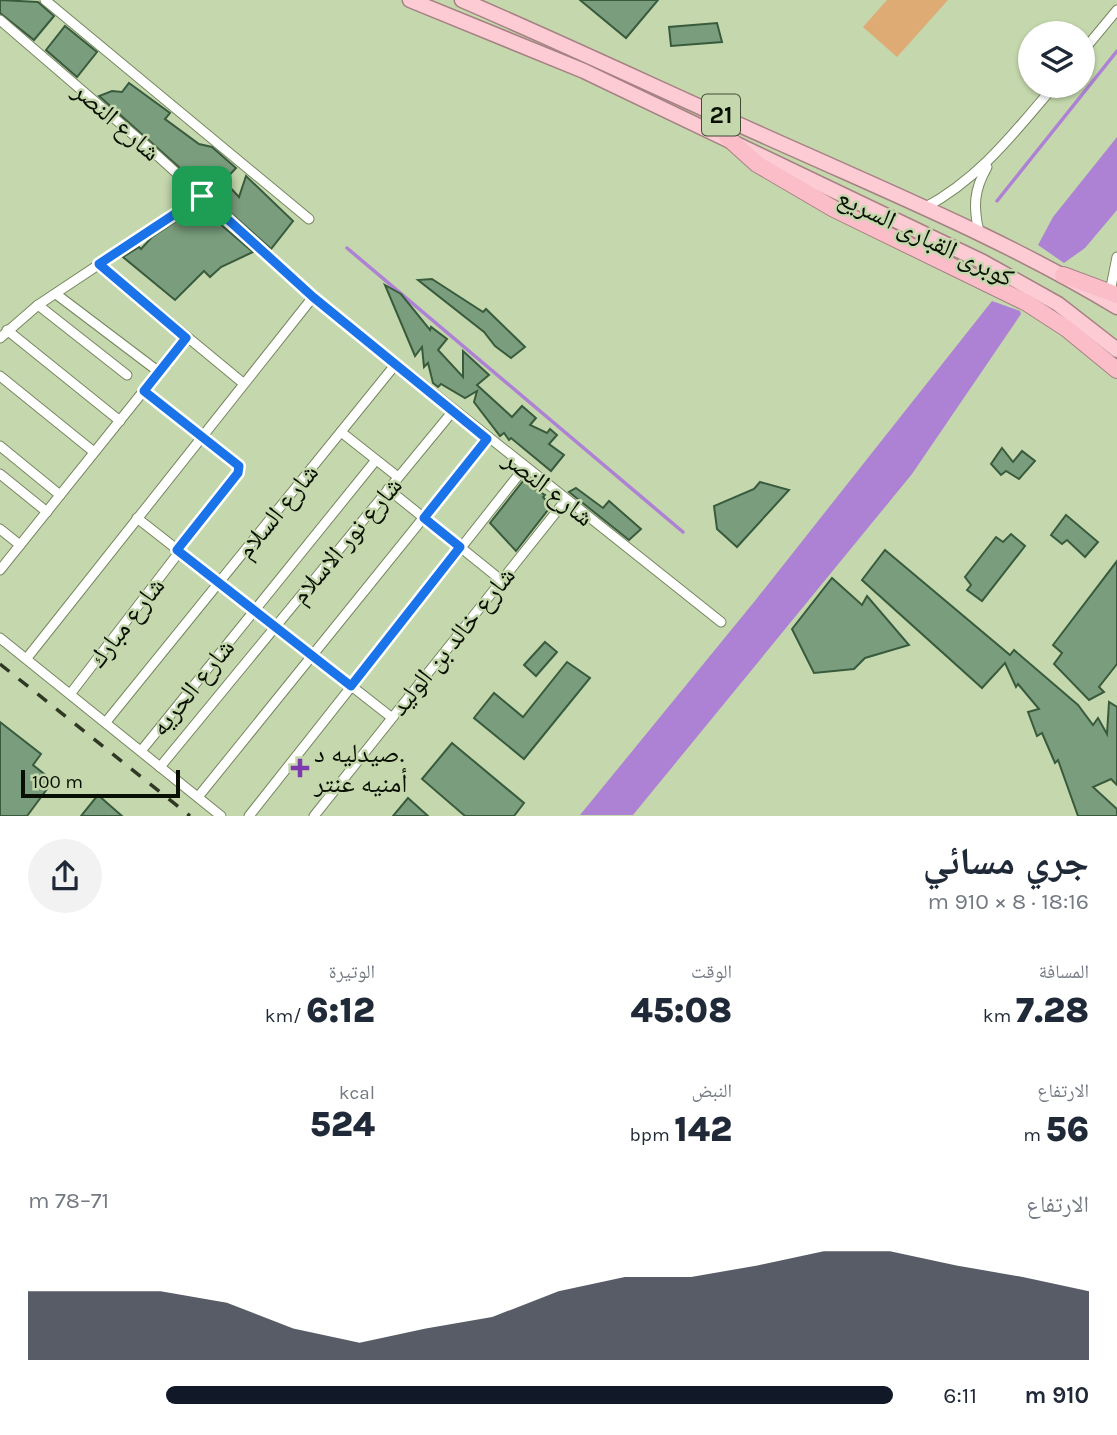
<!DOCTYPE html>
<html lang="ar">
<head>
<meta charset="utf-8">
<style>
	:root { --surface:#fff; --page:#f2f2f3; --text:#1f2937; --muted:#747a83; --accent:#111827 }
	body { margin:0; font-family:Karla,"Noto Naskh Arabic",sans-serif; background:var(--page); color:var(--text); direction:rtl; height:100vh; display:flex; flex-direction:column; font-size:26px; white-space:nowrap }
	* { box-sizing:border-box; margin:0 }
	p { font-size:23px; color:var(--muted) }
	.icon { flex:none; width:38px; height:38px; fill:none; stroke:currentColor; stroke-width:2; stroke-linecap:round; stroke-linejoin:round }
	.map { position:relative; height:816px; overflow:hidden; direction:ltr }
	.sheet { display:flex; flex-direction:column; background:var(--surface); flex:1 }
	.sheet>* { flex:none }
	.fabs { position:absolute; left:1018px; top:21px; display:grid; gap:14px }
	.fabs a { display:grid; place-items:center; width:77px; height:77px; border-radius:50%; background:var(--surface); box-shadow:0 2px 5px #0004; font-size:35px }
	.scale { position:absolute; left:21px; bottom:18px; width:159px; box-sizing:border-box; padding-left:7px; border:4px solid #090f02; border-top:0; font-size:19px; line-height:24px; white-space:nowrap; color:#090f02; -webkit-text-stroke:5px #c5d8ad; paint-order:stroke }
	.pin { position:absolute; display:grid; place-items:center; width:60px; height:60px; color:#fff; margin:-30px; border-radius:14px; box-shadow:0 4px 10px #0006 }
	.round { display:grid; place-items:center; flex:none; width:74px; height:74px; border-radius:37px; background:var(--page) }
	.summary { display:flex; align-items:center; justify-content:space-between; height:119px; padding:0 28px }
	h1 { font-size:38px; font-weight:800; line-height:52px }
	.stats { display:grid; grid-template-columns:repeat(3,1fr); gap:10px; height:119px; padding:7px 28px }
	.stats div { display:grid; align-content:center }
	.stats b { font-size:35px; font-weight:800 }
	.stats small { font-size:19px; font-weight:400 }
	.stats p { font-size:19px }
	.chart { height:196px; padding:14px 28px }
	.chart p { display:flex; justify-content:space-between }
	.chart svg { width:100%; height:126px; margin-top:7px; fill:var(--accent); opacity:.7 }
	ul { padding:0 28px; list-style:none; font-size:23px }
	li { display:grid; grid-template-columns:112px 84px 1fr; align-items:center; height:52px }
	li i { height:18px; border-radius:9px; background:var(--accent) }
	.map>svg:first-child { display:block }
</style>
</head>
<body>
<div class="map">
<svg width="1117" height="816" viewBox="0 0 1117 816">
	<rect width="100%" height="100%" fill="#c5d8ad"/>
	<path fill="#deab75" d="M887,0H948L897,57L863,27Z"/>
	<g fill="#ad82d4">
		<path d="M1117,137V210L1085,248L1064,263L1038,245L1053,217Z"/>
		<path d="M992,301L1020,311L1021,314L912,474L633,815H580L754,602Z"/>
	</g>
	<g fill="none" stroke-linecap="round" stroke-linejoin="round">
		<g stroke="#ad82d4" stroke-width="3.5">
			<path d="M997,201L1117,51"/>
			<path d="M347,248L683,532"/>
		</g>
	</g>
	<g fill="#7a9e7d" stroke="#395b3d" stroke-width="2">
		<path d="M0,0L38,2L54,16L34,40L0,13Z"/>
		<path d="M580,0H658L626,38Z"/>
		<path d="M717,23L722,42L671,46L669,27Z"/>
		<path d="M65,26L97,52L77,77L46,50Z"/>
		<path d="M129,83L170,113L165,119L199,144L212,147L236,168L224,181L239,197L246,176L293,221L271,249L99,96L112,91L122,92Z"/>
		<path d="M199,206L253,252L221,267L210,277L204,271L175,300L123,257L139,247L141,249L152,237Z"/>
		<path d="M432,279L483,312L486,309L525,347L511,358L495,346L484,332L418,280Z"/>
		<path d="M385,285L401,294L430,330L431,327L447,339L438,350L463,377V351L489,375L477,385L512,417L522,406L536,418L530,425L547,433L550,429L557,435L549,444L564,455L551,471L511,438L509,440L504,433L500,436L474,402L477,391L465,398L441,384L438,387L433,383L428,363L424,367L422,347L415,356Z"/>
		<path d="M1002,448L1013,462L1022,451L1035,461L1019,479L1006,471L1001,475L991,464Z"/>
		<path d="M527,476L538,485L535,489L545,495L543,497L551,506L516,551L490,523Z"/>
		<path d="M760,482L789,490L737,547L717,529L714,506L754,489Z"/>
		<path d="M576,488L603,508L609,501L641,529L629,540L569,492Z"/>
		<path d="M1066,515L1098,542L1085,557L1067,540L1062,544L1051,535Z"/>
		<path d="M1011,534L1025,546L982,601L967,590L971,585L965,577L996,537L1003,542Z"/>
		<path d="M885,550L1010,655L1014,650L1078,705L1093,725L1098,718L1107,734L1109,702L1117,707V785L1111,779L1093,787L1117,809V816H1078L1058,760L1055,763L1042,733L1037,736L1028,712L1039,709L1018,684L1016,687L1005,663L982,688L862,580Z"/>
		<path d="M1117,561V664L1099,687L1104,692L1089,700L1054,664L1062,653L1053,645Z"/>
		<path d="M832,578L862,605L867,596L909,645L865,658L854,669L814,673L792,629Z"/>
		<path d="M545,642L557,652L536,676L524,665Z"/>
		<path d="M567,662L590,678L524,759L474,718L494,693L523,717Z"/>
		<path d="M0,722L41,754L33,765L53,781L27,816H0Z"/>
		<path d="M452,743L524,803L514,816H465L422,779Z"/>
		<path d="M98,795L122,816H81Z"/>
		<path d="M408,798L428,816H393Z"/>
	</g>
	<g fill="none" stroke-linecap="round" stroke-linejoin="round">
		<defs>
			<g id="minor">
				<path d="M45,0L309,219"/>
				<path d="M0,20L150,149L313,297L721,622"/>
				<path d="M1083,51L1117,10"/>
				<path d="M924,208C979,179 1014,133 1054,86"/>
				<path d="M979,232C973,206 974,190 987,167"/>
				<path d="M99,264L243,383"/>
				<path d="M1110,292L1117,257"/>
				<path d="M56,294L159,372"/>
				<path d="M38,305L127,375"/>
				<path d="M7,330L120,421"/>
				<path d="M0,338L38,305L202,196"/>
				<path d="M0,376L94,452"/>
				<path d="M144,391L239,466L238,473L178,550"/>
				<path d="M341,432L398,477"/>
				<path d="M0,446L60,495"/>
				<path d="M0,474L47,512"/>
				<path d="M388,489L501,580"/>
				<path d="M137,518L391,717"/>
				<path d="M0,529L20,545"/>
				<path d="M0,570L186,338"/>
				<path d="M0,638L221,816"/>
				<path d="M27,658L313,297"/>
				<path d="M71,693L180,551"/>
				<path d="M106,722L395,365"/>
				<path d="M141,751L376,460"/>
				<path d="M160,767L453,411"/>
				<path d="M198,797L487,439"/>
				<path d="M249,816L524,468"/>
				<path d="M314,816L565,501"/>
			</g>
			<g id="trunk">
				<path d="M410,0L584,71L983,262L1058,304L1117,350"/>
				<path d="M462,0C578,50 691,104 807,155C912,202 1018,247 1117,307"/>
			</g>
			<g id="motorway">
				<path d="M727,137L757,164L834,209L1027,303L1067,329L1117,370"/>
				<path d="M1063,275L1117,295"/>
			</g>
		</defs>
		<use href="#minor" stroke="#76875f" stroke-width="11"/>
		<use href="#trunk" stroke="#a68183" stroke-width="17"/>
		<use href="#motorway" stroke="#a68183" stroke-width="18"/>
		<use href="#minor" stroke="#fff" stroke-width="9"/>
		<use href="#trunk" stroke="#fccbd3" stroke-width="14"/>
		<use href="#motorway" stroke="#fbbec8" stroke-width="16"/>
		<path stroke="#303825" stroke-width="3.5" stroke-dasharray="12 12" stroke-linecap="butt" d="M0,664L190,816"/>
	</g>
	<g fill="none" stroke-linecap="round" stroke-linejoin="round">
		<defs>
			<path id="route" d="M202,196L313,297L487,439L424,518L460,547L351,686L177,550L238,473L239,466L144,391L186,338L99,264Z"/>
		</defs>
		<use href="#route" stroke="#fff" stroke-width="14"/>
		<use href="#route" stroke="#1a73e8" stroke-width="9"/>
	</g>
	<path fill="#7d3aaf" stroke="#c5d8ad" stroke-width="2.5" d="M296.5 757.5h7v7h7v7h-7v7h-7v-7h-7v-7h7z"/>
	<g text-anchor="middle" stroke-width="5" stroke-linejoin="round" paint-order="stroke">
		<rect fill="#c5d8ad" stroke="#414b35" stroke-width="2" x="702" y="94.5" width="38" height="41" rx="5"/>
		<g font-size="24" font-weight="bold" fill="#090f02">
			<text x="721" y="123">21</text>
		</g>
		<g font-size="26" fill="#090f02" stroke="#c5d8ad">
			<text transform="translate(117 121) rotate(41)" y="9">شارع النصر</text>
			<text transform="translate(926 237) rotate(26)" y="9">كوبرى القبارى السريع</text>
			<text transform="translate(549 488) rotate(38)" y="9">شارع النصر</text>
			<text transform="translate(277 511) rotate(-51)" y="9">شارع السلام</text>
			<text transform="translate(346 540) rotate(-50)" y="9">شارع نور الاسلام</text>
			<text transform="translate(126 622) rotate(-52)" y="9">شارع مبارك</text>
			<text transform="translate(452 641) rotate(-51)" y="9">شارع خالد بن الوليد</text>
			<text transform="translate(192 687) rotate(-51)" y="9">شارع الحريه</text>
		</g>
		<g font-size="26" fill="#090f02" stroke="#c5d8ad" text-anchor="start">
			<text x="314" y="762">صيدليه د.<tspan x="314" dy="30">أمنيه عنتر</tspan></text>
		</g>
	</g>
</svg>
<div class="fabs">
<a><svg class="icon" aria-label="layers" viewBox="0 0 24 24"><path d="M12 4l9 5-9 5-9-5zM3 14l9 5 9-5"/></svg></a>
</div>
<div class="scale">100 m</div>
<div class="pin" style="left:202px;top:196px;background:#1e9e55"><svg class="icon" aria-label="arrive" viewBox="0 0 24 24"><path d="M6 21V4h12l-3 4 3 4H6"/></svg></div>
</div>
<section class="sheet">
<div class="summary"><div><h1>جري مسائي</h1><p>18:16 · 8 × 910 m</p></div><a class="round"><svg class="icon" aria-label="share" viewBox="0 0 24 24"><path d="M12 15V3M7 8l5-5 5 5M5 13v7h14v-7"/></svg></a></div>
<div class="stats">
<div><p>المسافة</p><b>7.28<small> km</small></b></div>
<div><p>الوقت</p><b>45:08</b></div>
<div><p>الوتيرة</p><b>6:12<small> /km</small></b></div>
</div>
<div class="stats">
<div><p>الارتفاع</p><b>56<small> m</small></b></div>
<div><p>النبض</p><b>142<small> bpm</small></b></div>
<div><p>kcal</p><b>524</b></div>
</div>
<div class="chart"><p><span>الارتفاع</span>71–78 m</p>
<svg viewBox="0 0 160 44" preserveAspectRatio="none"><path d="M0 44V20L10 20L20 20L30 24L40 33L50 38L60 33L70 29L80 20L90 15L100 15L110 11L120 6L130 6L140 11L150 15L160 20V44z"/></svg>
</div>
<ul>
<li><b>910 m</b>6:11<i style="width:84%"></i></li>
</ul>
</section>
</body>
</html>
